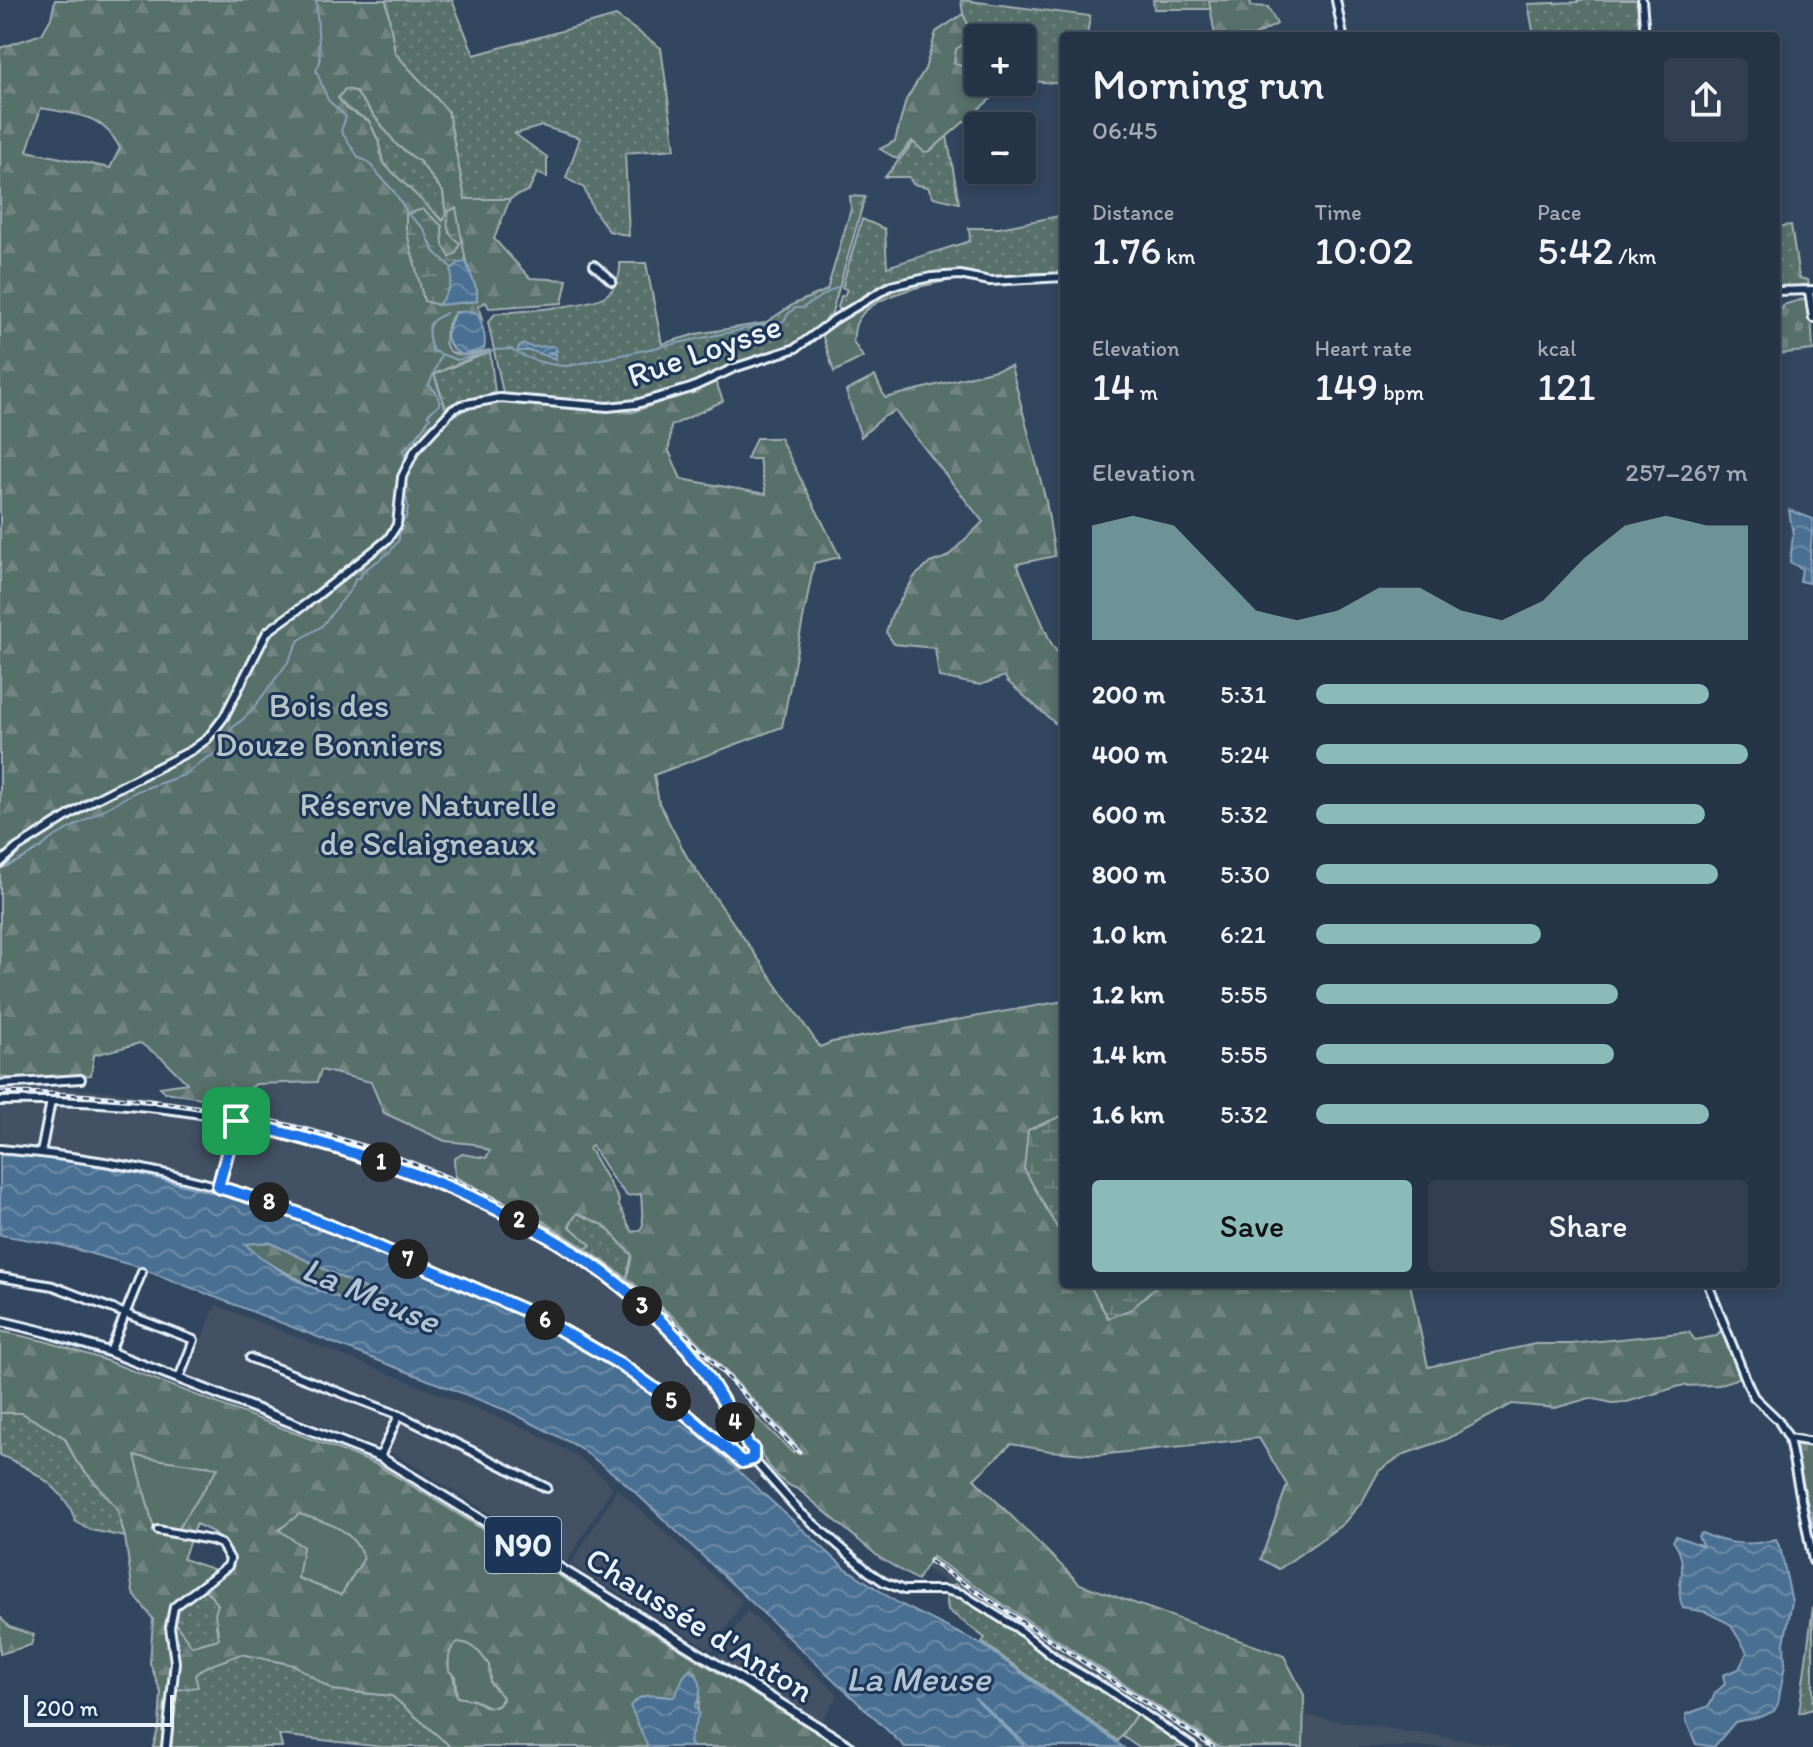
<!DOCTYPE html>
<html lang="en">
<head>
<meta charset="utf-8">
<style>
	:root { --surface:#263447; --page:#323f52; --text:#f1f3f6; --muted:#a4aab4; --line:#424f60; --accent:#8bbbb9 }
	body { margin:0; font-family:Itim,sans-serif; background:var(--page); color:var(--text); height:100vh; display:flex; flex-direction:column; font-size:30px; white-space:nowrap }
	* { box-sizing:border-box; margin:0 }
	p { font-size:26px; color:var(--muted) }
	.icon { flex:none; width:44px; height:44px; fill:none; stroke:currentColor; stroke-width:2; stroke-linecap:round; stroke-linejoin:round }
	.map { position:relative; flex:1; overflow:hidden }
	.panel { position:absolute; left:1060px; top:32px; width:720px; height:1256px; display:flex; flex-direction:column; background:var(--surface); border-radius:8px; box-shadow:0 4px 12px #0003,0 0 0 2px var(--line) }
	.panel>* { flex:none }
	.buttons { position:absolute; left:964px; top:24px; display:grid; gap:16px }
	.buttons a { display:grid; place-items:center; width:72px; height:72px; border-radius:8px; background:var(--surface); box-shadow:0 4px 12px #0003,0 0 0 2px var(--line); font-size:40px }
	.scale { position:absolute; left:24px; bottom:20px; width:150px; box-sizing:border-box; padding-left:8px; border:4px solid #e8f1f8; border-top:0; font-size:22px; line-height:28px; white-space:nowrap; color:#e8f1f8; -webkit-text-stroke:6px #1d3557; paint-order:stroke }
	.pin { position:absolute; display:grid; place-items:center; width:68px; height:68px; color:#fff; margin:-34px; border-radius:16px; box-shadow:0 4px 12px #0006 }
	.km { position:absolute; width:40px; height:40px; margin:-20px; border-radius:50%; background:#222; color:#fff; font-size:22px; line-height:40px; text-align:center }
	.round { display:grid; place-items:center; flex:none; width:84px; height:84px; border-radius:8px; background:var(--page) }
	.head { display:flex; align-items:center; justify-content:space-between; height:136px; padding:0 32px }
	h1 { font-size:44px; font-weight:600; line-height:60px }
	.figures { display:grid; grid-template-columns:repeat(3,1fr); gap:12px; height:136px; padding:8px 32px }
	.figures div { display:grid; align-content:center }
	.figures b { font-size:40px; font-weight:600 }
	.figures small { font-size:22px; font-weight:400 }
	.figures p { font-size:22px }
	.chart { height:224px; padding:16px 32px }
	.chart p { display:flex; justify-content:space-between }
	.chart svg { width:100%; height:144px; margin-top:8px; fill:var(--accent); opacity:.7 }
	.button { display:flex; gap:16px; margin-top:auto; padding:16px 32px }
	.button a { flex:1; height:92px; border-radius:8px; background:var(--accent); color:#111; font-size:32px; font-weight:600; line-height:92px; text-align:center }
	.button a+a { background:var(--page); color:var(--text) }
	ul { padding:0 32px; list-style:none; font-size:26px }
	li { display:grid; grid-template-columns:128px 96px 1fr; align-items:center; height:60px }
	li i { height:20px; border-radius:10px; background:var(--accent) }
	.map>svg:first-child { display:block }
</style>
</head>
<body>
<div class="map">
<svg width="1813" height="1747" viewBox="0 0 1813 1747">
	<defs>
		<pattern id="green-dots" width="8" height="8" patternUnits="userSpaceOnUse" patternTransform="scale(2)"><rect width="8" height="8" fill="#596f6b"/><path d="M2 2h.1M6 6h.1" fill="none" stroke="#718481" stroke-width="1.8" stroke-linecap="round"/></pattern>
		<pattern id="forest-firs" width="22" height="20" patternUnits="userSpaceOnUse" patternTransform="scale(2)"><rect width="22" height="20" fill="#596f6b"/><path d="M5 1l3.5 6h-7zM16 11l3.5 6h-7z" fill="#718481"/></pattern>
		<pattern id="wetland-marsh" width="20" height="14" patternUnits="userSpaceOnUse" patternTransform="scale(2)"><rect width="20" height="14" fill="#596f6b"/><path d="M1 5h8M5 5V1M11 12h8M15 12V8" fill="none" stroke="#718481"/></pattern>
		<pattern id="cemetery-stones" width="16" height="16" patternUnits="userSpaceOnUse" patternTransform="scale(2)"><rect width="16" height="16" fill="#596f6b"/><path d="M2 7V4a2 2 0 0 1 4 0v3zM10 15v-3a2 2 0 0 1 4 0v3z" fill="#718481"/></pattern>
		<pattern id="water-waves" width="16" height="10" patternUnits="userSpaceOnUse" patternTransform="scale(2)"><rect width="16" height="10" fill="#4a6f92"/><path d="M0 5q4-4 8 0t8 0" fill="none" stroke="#6d8ba7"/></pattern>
	</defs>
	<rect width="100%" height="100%" fill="#33465f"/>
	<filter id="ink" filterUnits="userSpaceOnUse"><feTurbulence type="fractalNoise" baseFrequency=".0125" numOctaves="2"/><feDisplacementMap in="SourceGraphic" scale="16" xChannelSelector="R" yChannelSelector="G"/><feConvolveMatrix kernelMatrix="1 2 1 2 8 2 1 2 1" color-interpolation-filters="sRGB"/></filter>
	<g filter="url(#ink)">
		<g fill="#425164">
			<path d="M321,1070L390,1087L490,1129L545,1222L627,1278L677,1320L798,1446L793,1453L768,1427L757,1448L772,1467L754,1484L669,1408L600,1358L530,1318L386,1252L44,1157L0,1155V1089L62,1088L120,1092L200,1104L205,1074L256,1084L316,1082Z"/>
			<path d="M216,1305L530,1430L577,1456L613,1486L567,1562L395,1454L186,1375Z"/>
			<path d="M617,1489L742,1601L713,1651L571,1564Z"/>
			<path d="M932,1557L980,1591L1219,1747H1201L925,1568Z"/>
			<path d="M747,1610L838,1694L822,1721L718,1657Z"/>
			<path d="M1303,1715L1385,1728L1513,1747H1303Z"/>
		</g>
		<g fill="url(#green-dots)" stroke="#a0b0b2" stroke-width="2">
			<path d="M386,0H452L474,55L616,16L661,48L675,149L625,153L629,236L609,231L593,209L584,188L566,178L580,138L542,126L515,134L547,157V177L537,173L529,190L510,199H465L448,112L395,53Z"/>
			<path d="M961,0L1090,16L1087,36H1064V84L1022,80V38H978V74L954,63L956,49L973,37L963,14Z"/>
			<path d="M1153,0H1209L1211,9H1154Z"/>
			<path d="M1578,0H1640L1642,36H1534L1528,4L1578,2Z"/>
			<path d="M345,89L355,91L397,145L420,162L443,192L446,214L443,222L383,163L378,140L369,121L347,109L338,97Z"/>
			<path d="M947,136L959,203L933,197L928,187L913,184L909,177H885L914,142L930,151Z"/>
			<path d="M850,196L865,197L830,319L801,343L734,366L671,393L626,403L600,404L508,397L503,393L488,322L495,314C519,311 587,307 605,296C616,289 621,275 620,263H646L662,344L696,334L765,323L794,304L827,290L851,209Z"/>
			<path d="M1064,215V273H1035L990,279L959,272H937L891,284L841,311L838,307L841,296H844L847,290L842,287L862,219L885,229L887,267L970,241L969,228H999Z"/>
			<path d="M1791,225L1799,278L1808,280L1809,285L1805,288L1776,286V227Z"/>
			<path d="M490,352L495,392C481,402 462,400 447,411L434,374Z"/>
			<path d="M577,1213L604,1225L632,1255L627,1278L586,1249L590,1245L569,1226Z"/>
			<path d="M0,1413H22L65,1438L76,1461L117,1508L125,1537L91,1530L75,1521C67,1489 29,1467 0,1455Z"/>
			<path d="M955,1584L1201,1747H1193L1140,1710L1118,1741L982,1642L985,1638L948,1610L945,1590Z"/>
			<path d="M202,1586L218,1604C218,1618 212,1621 220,1639L191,1646L170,1616L174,1607Z"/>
			<path d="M1813,1607V1709L1799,1713Z"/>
			<path d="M241,1654L294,1665L333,1690L392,1696L451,1747H382L279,1735L282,1747H171L177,1690L203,1668Z"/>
		</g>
		<g fill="url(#forest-firs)" stroke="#a0b0b2" stroke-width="2" fill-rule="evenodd">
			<path d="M55,0H386L395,53L448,111L465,199H510L494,239L530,278L567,280L562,303L489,308L486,302L478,306L482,319L474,312H455C446,325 436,354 462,355C471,355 481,352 490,350L434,374L449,418L480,402L499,399L633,412L716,382L723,401L671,426L669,451L681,479L766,494L759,459H747L756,438H780L840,557L814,563L782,727L654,775L659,803L687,857L820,1047L832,1042L1064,1001V1284H1410L1428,1367L1535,1344H1570L1689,1332L1695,1340L1716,1336L1724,1327L1744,1376L1719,1385L1680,1386L1627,1402L1612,1403L1590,1398L1555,1408L1512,1404L1447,1439L1402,1455L1379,1471L1362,1502L1343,1524L1279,1569L1261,1559L1287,1485L1259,1438L1098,1455L1050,1451L1011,1444L974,1479L1080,1584L1284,1656L1304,1695L1303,1747H1219L932,1557L917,1580L880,1558L798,1489C772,1483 746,1429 733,1406L748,1409L793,1453L797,1446L677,1320L627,1278L632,1255L604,1225L577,1213L569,1226L591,1245L586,1249L545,1222L455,1177L454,1159L462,1154L486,1158L490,1151L474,1144L445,1141L384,1113L371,1082L321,1070L317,1082L256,1084L231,1103L165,1092L160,1087L187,1083L163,1059L140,1043L94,1055L91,1075L14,1080L0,1076V48L42,34L51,18ZM345,89L355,91L397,145L420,162L443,192L446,214L443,221L383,163L378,140L369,121L347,109L338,98ZM41,108C77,115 101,112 120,148L110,168L27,151ZM592,1146L612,1178L627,1196L641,1194L643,1225L640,1230L633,1232C625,1222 626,1214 618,1205L619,1200L589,1148Z"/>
			<path d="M1209,0H1251L1250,6L1268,7L1277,24L1254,36H1215Z"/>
			<path d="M963,14L974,37L956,49L954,63L978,74V82H993L994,96L930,151L924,152L912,141L897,159L880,149L895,141L906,100L925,69L936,32Z"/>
			<path d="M950,278L948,281C922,285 869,297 857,322C854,327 854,336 853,341L863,357L834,372L822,334L892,288L926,280Z"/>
			<path d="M1011,366L1046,501L1055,556L1017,564L1050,641L1064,663V731L1007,681L1005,676L980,685L939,677L935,648L894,644L886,632L892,614L915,576L930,563L947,557L983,522L895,411L883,417L861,437L846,391L875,376L885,398Z"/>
			<path d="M269,1242L388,1300L392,1303L390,1305L371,1298L389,1308V1311L332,1297L266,1262L244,1244Z"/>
			<path d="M0,1331L48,1342L102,1359L376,1464L840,1747H691L689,1742C695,1723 706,1690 695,1672L675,1697C657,1697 644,1689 631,1706L648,1747H451L392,1696L333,1690L294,1665L241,1654L203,1668L195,1675L198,1687L177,1690L171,1747H153L159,1726L161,1693L150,1663L153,1619L133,1593L125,1537L117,1508L76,1461L65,1438L22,1413H0ZM196,1524L213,1532L231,1558L227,1574L183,1559ZM202,1586L218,1604L215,1614L219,1639L192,1646L170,1616L174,1607ZM479,1652L489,1665L490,1682L503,1700L496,1707L484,1706L474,1700L457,1697C452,1684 457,1678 448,1665L450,1656Z"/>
			<path d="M0,1617L9,1627L34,1635L31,1645L0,1654Z"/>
			<path d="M1139,1710L1193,1747H1138L1122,1736Z"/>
		</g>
		<g fill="url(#wetland-marsh)" stroke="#a0b0b2" stroke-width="2">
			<path d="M456,208L466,262L477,291V301L438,305L424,301L406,229V214L423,209L442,226L443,245L450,257L456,253L460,243C446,234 446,226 449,211Z"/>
			<path d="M1064,1115V1240L1024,1169L1028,1130Z"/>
			<path d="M1089,1284H1159L1132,1309L1108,1318Z"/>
		</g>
		<g fill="url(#cemetery-stones)" stroke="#a0b0b2" stroke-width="2">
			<path d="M1807,298L1808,311L1811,313L1813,350L1776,354V310L1783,308V305Z"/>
			<path d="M1794,1441L1813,1444V1528Z"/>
		</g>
		<g fill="#596f6b" stroke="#a0b0b2" stroke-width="2">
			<path d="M135,1456L218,1468L176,1532L154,1529Z"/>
			<path d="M299,1514C330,1524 350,1526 364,1558L341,1595L298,1578L303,1547L279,1530Z"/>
			<path d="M458,1642L468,1644L479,1652L489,1665L490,1683L503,1697L499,1705L489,1707L474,1700L457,1697L455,1676L449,1671C448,1659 448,1649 458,1642Z"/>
		</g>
		<g fill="url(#water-waves)" stroke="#89a3bb" stroke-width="2" fill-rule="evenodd">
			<path d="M466,262L477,291V301L438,305C445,296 454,284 451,270L458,263Z"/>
			<path d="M469,311L478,314C482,323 487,340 484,349L462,355C441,344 446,331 455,313Z"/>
			<path d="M524,344L532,347L553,346L557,351L547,353L556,354V359L532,351H518V348Z"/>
			<path d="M1789,510L1813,519L1808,583L1800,581L1802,569L1790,562L1793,535Z"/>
			<path d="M0,1155L44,1157L136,1173L234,1198L386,1252L530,1318L600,1358L669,1408L844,1567L898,1603L983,1645L1123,1747H1029L974,1697L1025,1747H905L622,1480L577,1446L508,1411L135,1266L60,1245L0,1235ZM269,1242L388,1300L391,1303L389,1304L371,1298L367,1301L389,1310C339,1302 283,1280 245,1244Z"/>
			<path d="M1702,1533C1724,1544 1751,1547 1776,1539L1781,1551L1792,1602L1784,1643L1785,1665L1778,1704L1774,1711L1763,1716L1735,1722L1714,1747L1696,1744L1686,1721V1714L1707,1707L1712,1701L1715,1693L1725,1684L1723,1675L1739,1669L1747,1652L1730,1624L1706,1612L1683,1608C1672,1585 1693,1569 1673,1541L1676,1536L1703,1546L1698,1536Z"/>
			<path d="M691,1670C704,1680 702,1693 695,1707L699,1713L689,1742L691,1747H648L630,1706C644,1690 656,1697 674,1697C680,1689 681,1674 691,1670Z"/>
		</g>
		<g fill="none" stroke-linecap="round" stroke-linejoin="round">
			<g stroke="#89a3bb" stroke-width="2">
				<path d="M316,0L320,62L316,70L328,100L346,117L341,131L359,158L367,161L395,193L408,214L424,229L434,251L453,269"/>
				<path d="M446,313C442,316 438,317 434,320C425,326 429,343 433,351L457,360L492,351"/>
				<path d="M494,350L511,349C525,359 551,366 568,366L784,321L788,314L795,308H802L837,287"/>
				<path d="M405,461L404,450C415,440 423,429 430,417L427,415L440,404L436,392L429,385L441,355"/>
				<path d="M0,868C9,867 44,848 49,840L137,791L184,775L205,759L220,752L225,746L232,728L249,714L288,662L299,640L322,626L351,589L356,578H360L363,571L389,553L399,540V527L406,518L408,507L404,485"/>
			</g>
			<defs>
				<g id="minor">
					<path d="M1336,0L1343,36"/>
					<path d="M1642,0L1645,36"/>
					<path d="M594,265L612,281"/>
					<path d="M1776,291L1813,290"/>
					<path d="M1809,291L1813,318"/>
					<path d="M0,863L17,848L92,801L192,750L207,739L224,717L267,632L314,598L388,539L397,525L402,477L415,450L452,410L461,405L500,398L608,407L636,404L691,388L734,368L796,348L835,319L890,286L931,277L960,275L990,281L1064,277"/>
					<path d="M0,1084L81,1079"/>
					<path d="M0,1101C52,1100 105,1102 157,1108C329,1127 564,1212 683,1343C699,1361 711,1382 724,1403C732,1416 742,1430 748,1445"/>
					<path d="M0,1149C93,1157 185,1173 273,1204C323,1221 371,1243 419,1264C488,1294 557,1322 620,1364C659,1390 694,1420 728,1452L736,1455"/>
					<path d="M41,1153L51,1101"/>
					<path d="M218,1187L236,1121"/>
					<path d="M0,1277L53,1286L194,1340L179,1378"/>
					<path d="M1708,1284L1749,1387L1754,1397L1778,1420L1789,1438L1813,1561"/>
					<path d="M110,1352L142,1272"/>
					<path d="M250,1358L399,1415L547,1488"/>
					<path d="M1789,1438L1813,1442"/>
					<circle cx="745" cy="1454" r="9"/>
					<path d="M380,1457L399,1415"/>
					<path d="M753,1459L799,1511L869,1572L884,1582L904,1590H945L962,1594L1017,1628L1060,1662L1107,1689L1193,1747"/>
					<path d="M158,1530L211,1540L221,1544L230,1559L228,1566L174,1607L170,1627L175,1662L166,1747"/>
				</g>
				<path id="major" d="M0,1321L46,1332L110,1352L380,1457L851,1747"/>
			</defs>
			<use href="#minor" stroke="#e8f1f8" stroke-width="12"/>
			<use href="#major" stroke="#e8f1f8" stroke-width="13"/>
			<use href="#minor" stroke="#1d3557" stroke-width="6"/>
			<use href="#major" stroke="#1d3557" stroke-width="7"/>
			<defs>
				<g id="rail">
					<path d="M0,1093C224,1092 458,1147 636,1290C696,1338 745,1398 799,1452"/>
					<path d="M930,1561L1213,1747"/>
				</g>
			</defs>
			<use href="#rail" stroke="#e8f1f8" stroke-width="5"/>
			<use href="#rail" stroke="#1d3557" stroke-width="2" stroke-dasharray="6" stroke-linecap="butt"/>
		</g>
	</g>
	<g fill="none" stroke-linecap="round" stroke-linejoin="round" filter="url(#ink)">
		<defs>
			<path id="route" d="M236,1121C396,1159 568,1218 682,1343C699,1360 711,1382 724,1403C732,1416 742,1430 748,1445L753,1448V1459L742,1462L666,1397L620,1364L533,1314L330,1226L274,1204L218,1187Z"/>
		</defs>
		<use href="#route" stroke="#fff" stroke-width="16"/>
		<use href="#route" stroke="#1a73e8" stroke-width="10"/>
	</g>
	<g text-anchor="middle" stroke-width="6" stroke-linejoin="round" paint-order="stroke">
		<rect fill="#1d3557" stroke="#abb9c8" stroke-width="2" x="485" y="1517" width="76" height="56" rx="6"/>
		<g font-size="32" font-weight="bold" fill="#e8f1f8">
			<text x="523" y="1556">N90</text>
		</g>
		<g font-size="34" fill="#e8f1f8" stroke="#1d3557">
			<text transform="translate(704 350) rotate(-19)" y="12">Rue Loysse</text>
			<text transform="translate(700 1624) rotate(32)" y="12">Chaussée d'Anton</text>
		</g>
		<g font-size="34" fill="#b6c4c7" stroke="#1d3557">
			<text x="329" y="717">Bois des<tspan x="329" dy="39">Douze Bonniers</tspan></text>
			<text x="428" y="816">Réserve Naturelle<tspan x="428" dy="39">de Sclaigneaux</tspan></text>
		</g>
		<g font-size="36" font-style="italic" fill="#b1c4d4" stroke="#1d3557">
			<text transform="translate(371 1294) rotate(23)" y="13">La Meuse</text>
			<text x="918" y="1691">La Meuse</text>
		</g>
	</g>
</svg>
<div class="buttons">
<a>+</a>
<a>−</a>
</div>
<div class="scale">200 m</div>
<div class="pin" style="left:236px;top:1121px;background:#1e9e55"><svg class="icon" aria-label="arrive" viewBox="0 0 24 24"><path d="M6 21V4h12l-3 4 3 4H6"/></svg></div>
<b class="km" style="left:381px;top:1162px">1</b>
<b class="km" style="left:519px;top:1220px">2</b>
<b class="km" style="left:642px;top:1306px">3</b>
<b class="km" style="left:735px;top:1422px">4</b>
<b class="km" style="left:671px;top:1401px">5</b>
<b class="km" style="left:545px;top:1320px">6</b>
<b class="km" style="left:408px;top:1259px">7</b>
<b class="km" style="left:269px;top:1202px">8</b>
<section class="panel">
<div class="head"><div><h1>Morning run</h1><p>06:45</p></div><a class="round"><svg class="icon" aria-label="share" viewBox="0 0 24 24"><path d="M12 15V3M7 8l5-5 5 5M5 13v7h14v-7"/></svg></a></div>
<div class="figures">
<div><p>Distance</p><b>1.76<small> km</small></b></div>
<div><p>Time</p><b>10:02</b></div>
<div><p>Pace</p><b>5:42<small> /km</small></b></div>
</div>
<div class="figures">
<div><p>Elevation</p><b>14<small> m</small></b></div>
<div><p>Heart rate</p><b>149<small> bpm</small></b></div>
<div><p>kcal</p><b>121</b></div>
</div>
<div class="chart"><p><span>Elevation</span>257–267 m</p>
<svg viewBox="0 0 160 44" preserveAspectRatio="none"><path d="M0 44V9L10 6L20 9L30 22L40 35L50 38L60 35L70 28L80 28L90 35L100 38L110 32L120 19L130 9L140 6L150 9L160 9V44z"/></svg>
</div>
<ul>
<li><b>200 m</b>5:31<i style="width:91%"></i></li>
<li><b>400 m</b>5:24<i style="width:100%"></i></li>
<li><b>600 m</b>5:32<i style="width:90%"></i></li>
<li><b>800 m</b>5:30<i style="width:93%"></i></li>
<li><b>1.0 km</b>6:21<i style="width:52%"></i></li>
<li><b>1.2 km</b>5:55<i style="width:70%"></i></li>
<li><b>1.4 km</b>5:55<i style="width:69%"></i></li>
<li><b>1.6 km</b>5:32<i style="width:91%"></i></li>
</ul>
<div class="button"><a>Save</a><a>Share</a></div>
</section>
</div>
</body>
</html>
